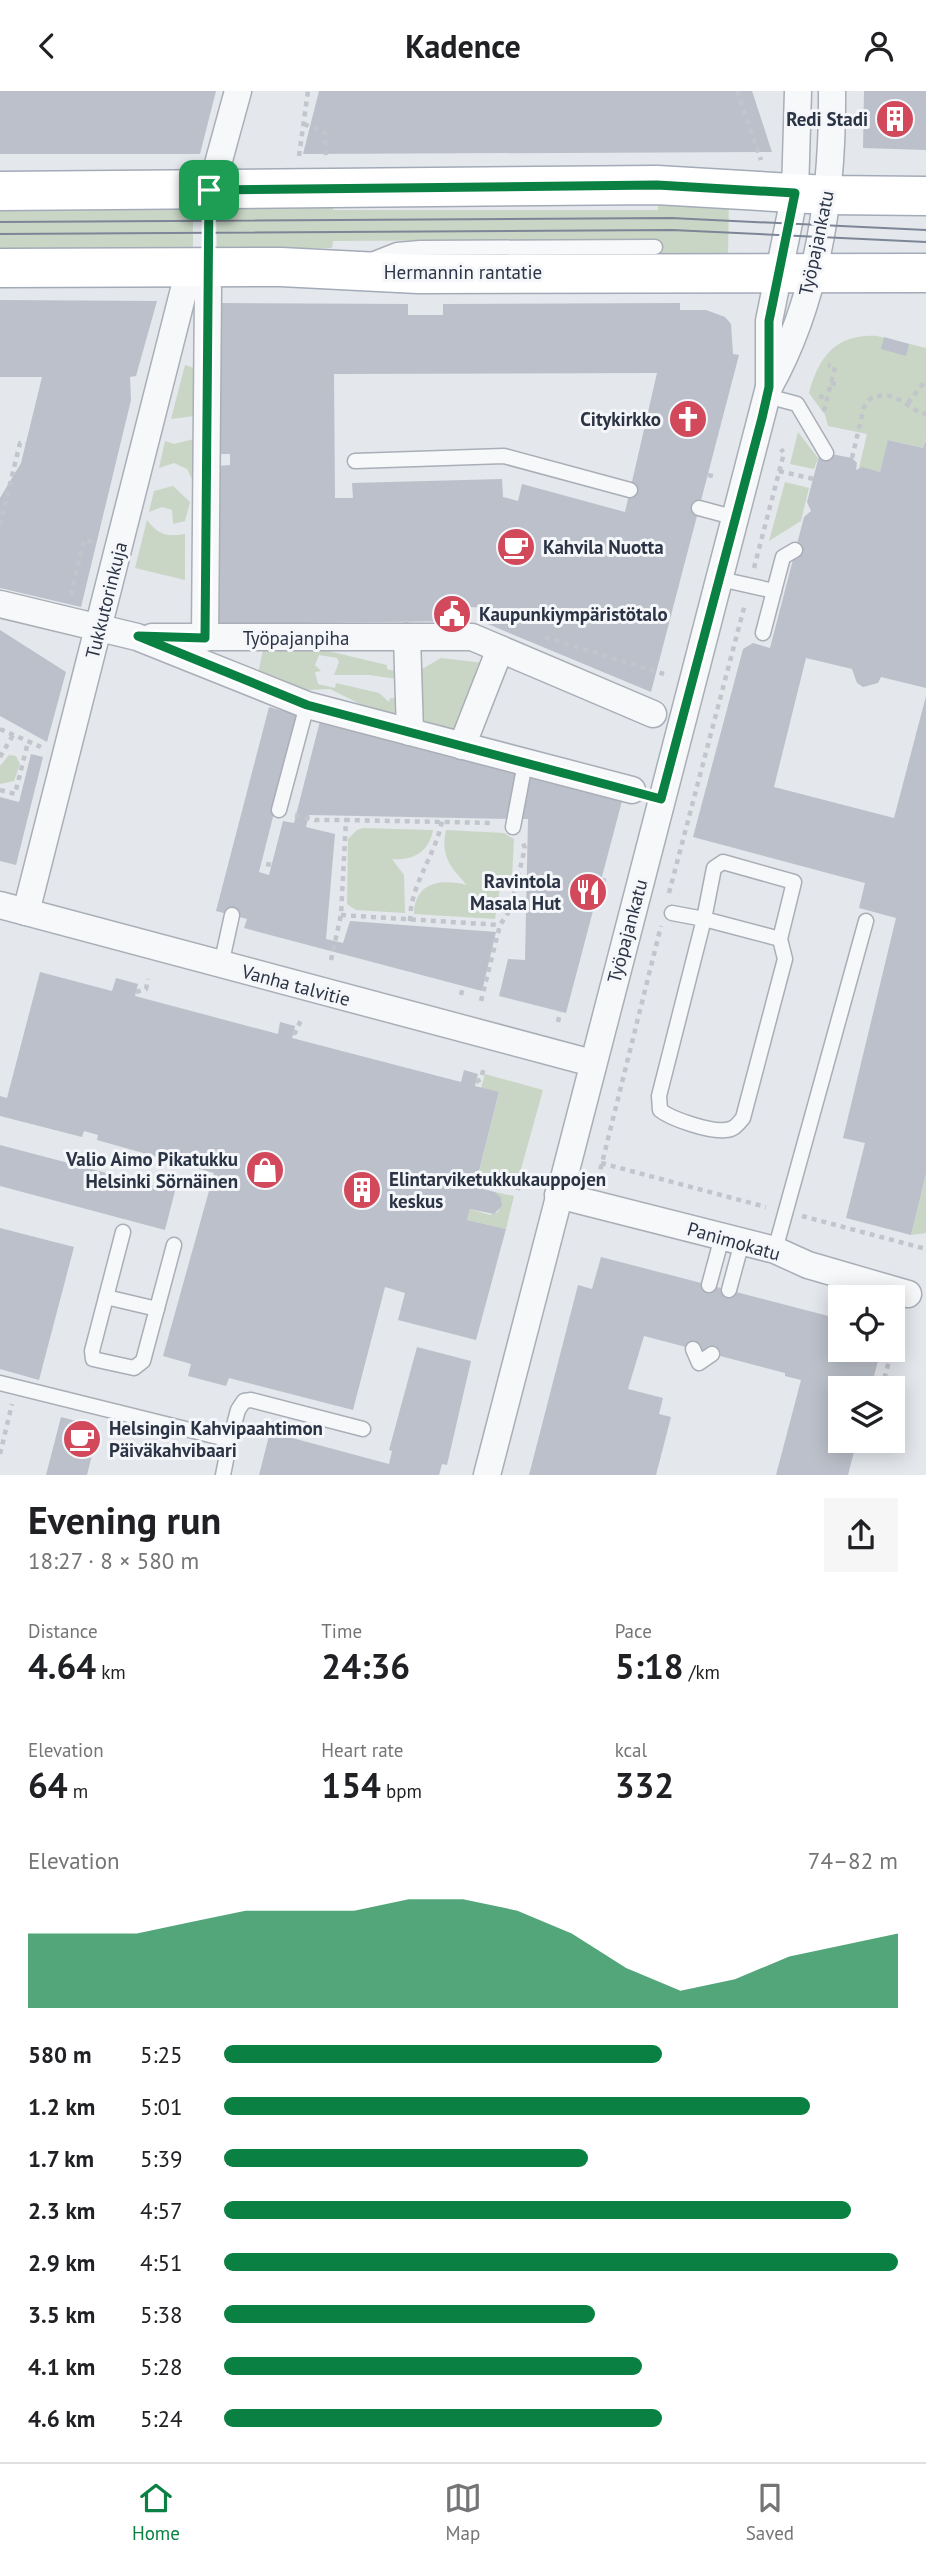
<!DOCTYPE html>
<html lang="en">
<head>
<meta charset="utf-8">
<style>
	:root { --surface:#fff; --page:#f6f6f6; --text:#202124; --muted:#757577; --line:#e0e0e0; --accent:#0b8043 }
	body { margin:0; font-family:"PT Sans",sans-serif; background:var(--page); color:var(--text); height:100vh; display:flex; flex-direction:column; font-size:26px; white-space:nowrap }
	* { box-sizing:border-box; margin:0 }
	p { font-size:23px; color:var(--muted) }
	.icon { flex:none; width:38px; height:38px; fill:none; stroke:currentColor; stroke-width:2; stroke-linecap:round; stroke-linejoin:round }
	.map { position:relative; height:1384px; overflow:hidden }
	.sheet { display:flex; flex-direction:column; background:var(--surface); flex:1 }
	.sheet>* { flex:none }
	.controls { position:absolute; left:828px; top:1194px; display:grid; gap:14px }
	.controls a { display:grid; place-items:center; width:77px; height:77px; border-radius:0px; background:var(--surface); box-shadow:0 4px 18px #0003; font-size:35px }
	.pin { position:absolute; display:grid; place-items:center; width:60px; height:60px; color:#fff; margin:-30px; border-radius:14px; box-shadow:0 4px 10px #0006 }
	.round { display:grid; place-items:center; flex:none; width:74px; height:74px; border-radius:0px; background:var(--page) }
	.headline { display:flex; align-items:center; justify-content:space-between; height:119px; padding:0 28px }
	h1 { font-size:38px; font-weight:600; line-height:52px }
	.metrics { display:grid; grid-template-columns:repeat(3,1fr); gap:10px; height:119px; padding:7px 28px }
	.metrics div { display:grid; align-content:center }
	.metrics b { font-size:35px; font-weight:600 }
	.metrics small { font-size:19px; font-weight:400 }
	.metrics p { font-size:19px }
	.chart { height:196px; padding:14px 28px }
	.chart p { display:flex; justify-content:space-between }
	.chart svg { width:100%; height:126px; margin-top:7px; fill:var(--accent); opacity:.7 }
	ul { padding:0 28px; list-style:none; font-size:23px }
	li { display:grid; grid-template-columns:112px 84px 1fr; align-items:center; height:52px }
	li i { height:18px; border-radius:9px; background:var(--accent) }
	header { display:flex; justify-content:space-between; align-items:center; height:91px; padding:0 28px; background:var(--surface); font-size:32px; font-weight:600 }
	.tab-bar { display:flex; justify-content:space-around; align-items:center; height:98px; border-top:2px solid var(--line); background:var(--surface); font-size:19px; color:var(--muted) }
	.tab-bar a { display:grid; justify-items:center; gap:4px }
	.tab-bar .active { color:var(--accent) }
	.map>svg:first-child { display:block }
</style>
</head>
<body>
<header><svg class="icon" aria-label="back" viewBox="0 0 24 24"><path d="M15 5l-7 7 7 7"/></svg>Kadence<svg class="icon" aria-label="person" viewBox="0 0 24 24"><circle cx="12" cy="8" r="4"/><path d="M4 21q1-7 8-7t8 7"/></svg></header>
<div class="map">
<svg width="926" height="1384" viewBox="0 0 926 1384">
	<rect width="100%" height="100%" fill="#e4e7ec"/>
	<g fill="#c9d6c5">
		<path d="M658,102L729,107L728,165H659L658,148L333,150L332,157L217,159L216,111L333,108V119H658Z"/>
		<path d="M193,111V162L0,164V113Z"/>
		<path d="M877,245L926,257V347L923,357L889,349L880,381L859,377L867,343L828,335L825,324L809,302C819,265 836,243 877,245Z"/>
		<path d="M185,274L194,277V325L171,328Z"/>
		<path d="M798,341L818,367L814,378L790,373Z"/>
		<path d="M194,348V392L187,378L174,372L159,377L165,350L174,353Z"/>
		<path d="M785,391L809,397L801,430L769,450Z"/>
		<path d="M173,395L190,411L185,430L173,433L172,419L162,416L149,421L154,400Z"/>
		<path d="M147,429C158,444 167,446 185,443V489L135,477Z"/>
		<path d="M263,559H324L387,574V578L395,580V577L404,589L369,584H334L339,571L337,567L319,564L315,574L321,580L315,581L318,593L335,597L336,592L379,602L389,611L390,607L402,608L404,625L364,615L330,598L308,599L257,587Z"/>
		<path d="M441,567L484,572L459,640L418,628L415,582Z"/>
		<path d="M9,664L16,665L20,673L14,690L0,693V675Z"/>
		<path d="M363,737L433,739C429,761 413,770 392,768L404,784L405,822L356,819L347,813L348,748L357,739Z"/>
		<path d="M446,739L504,742L514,748L512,787L502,784L495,828L414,823C415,790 442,788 467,794C451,776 440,766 446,739Z"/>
		<path d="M485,983L543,999L518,1089L479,1081L499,1002L481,997Z"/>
		<path d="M926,1083V1142L911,1144Z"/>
		<path d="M495,1101L514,1105L506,1138L467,1129L470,1118L490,1124L498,1121L502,1111Z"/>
	</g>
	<g fill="#bbc0ca" fill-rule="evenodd">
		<path d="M0,0H216L200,63H0Z"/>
		<path d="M319,0H752L772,61L303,63Z"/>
		<path d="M864,0H926V59L863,57Z"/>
		<path d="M0,209L157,210L136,285L130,286L131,309L81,516L0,497V407L21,372L42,286H0Z"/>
		<path d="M217,212L408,213V224H443V213L680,212V219H706L725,226L731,233L733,263L739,264L651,601L483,531L487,517L469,516V530L219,533L217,375L230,374V363H217ZM657,282L625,421L522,393L518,410L503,406L502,388L352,392L353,407H335L334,283Z"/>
		<path d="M884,246L909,253L906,265L881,258Z"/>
		<path d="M888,349L923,357L926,349V597L881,586L878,592L863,596L857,592L852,578L806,567L774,696L894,727L926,605V1083L911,1144L846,1127L865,1052L843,1047L896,827L859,817L865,792L693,746L743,558L753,552L770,557L804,426L811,420L807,411L819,365L826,362L852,367L857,372L856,379L862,376L880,381Z"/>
		<path d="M0,539L66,581L47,651L0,625Z"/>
		<path d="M269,616L299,624L259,781L269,784L283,730L294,732L320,630L518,683L510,728L309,724L306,736L335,743L326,848L343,852L350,830L496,841L482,900L244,837L247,828L216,820Z"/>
		<path d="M31,663L43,666L16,774L0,770V706L19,711Z"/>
		<path d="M526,685L622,710L566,922L499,905L508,868L525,869L528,728H523Z"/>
		<path d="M40,881L112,900L116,887L138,893L135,905L278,943L280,931L295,935L292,947L461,991L464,979L478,983L475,995L499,1001L475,1096L495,1101L501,1107L502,1115L494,1123L470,1118L467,1129L506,1138L476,1249L398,1229L405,1202L385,1196L353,1319L229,1287L226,1295L188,1285L191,1273L163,1265L214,1082L97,1049L98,1044L84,1040L82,1046L0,1025V1005L7,1007Z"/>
		<path d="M0,1054L175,1100L165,1139L0,1095Z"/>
		<path d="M0,1137L74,1156L39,1289L0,1278Z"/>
		<path d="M601,1166L840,1228V1258H881L871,1297H840V1349H857L848,1384H776L801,1289L785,1285V1282L644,1245L628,1298L663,1307L659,1323L671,1326L656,1384H529L578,1194L592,1198Z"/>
		<path d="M417,1256L471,1270L447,1374L442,1373L439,1384H259L270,1341L389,1373L392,1360L389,1359Z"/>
		<path d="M61,1326L99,1336L87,1384H46Z"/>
	</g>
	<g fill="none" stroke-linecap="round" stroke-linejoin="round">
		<defs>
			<g id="lane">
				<path d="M374,168L397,159L420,157L655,156"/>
				<path d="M767,305L797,313L826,362"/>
				<path d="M355,370L504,365L630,399"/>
				<path d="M699,417L736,427"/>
				<path d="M720,488L774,500L783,466L795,459"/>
				<path d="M763,542L774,500"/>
				<path d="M279,719L307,614"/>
				<path d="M513,736L525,672"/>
				<path d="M672,822L704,828L659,1005L660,1019C671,1028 710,1041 725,1039C734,1039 737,1034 743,1027L785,868L780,848L794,791L723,771L714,777L704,828L780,848"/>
				<path d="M221,874L232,824"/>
				<path d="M123,1141L92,1260L93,1268L134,1277L143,1270L174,1154"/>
				<path d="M775,1159L866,830"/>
				<path d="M709,1194L722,1146"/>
				<path d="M729,1199L742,1151"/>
				<path d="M106,1206L157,1218"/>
				<path d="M693,1258L699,1272L712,1263"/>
				<path d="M0,1292L230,1349L223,1384"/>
				<path d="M230,1349L238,1319L244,1310L251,1309L363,1338"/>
			</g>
			<g id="street">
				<path d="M216,80L238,0"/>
				<path d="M769,296V230L795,102L798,0"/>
				<path d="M0,513L137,546L307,614L632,699"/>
				<path d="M152,546H472L653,623"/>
				<path d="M407,546L410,641"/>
				<path d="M205,547L208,198"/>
				<path d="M462,655L500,558"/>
				<path d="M0,814L592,972"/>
				<path d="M26,821L184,198"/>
				<path d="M558,1104L775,1159L808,1174L908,1203"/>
				<path d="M487,1384L769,296C818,208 833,100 832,0"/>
			</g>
			<g id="primary">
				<path d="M0,100L657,94L827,104L926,105"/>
				<path d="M0,177L281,176L418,183L926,182"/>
			</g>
		</defs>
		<use href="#lane" stroke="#a9aeb7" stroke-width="17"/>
		<use href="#street" stroke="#a9aeb7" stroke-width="29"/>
		<use href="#primary" stroke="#a3abb8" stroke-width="41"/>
		<g stroke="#c2c5cb" stroke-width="4.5" stroke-dasharray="5 5" stroke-linecap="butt">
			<path d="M737,0L761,69"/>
			<path d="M304,33L325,42L326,67"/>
			<path d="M299,65L308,0"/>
			<path d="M831,292L839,294"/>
			<path d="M819,305L827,307"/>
			<path d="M908,312L926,289"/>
			<path d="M824,320L835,276L828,274"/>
			<path d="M852,367L864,316L870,308C897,296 904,318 926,323"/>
			<path d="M779,380L814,388"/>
			<path d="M708,384L717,386"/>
			<path d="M0,434L20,352L26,353"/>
			<path d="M754,477L784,362L781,358"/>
			<path d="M71,504L84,449L95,452"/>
			<path d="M545,546L664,583"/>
			<path d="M0,638L41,656"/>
			<path d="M0,666L13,644"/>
			<path d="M0,699L15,703L28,651"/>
			<path d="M295,724L315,729H346"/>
			<path d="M266,773L272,774"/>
			<path d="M601,789L609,790"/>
			<path d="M669,802L745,513"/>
			<path d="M341,824L500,834"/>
			<path d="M410,830C410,793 435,766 442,730"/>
			<path d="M331,869L341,824L346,729L494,732"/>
			<path d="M136,901L146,898L148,888"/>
			<path d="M461,904L463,895"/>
			<path d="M481,910L500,834L510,819L525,757L523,752"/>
			<path d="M558,931L560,921"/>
			<path d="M293,942H295L301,929"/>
			<path d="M476,991L481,988L484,976"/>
			<path d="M601,1072L766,1116"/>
			<path d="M598,1088L661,835"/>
			<path d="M481,1097L486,1089L523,1098"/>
			<path d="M802,1125L926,1158"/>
			<path d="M892,1258L899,1233"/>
			<path d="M882,1297L892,1258"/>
			<path d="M0,1363L12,1313"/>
		</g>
		<use href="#lane" stroke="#f7f8fa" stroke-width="14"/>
		<use href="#street" stroke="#f7f8fa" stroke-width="26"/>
		<use href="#primary" stroke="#fff" stroke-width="38"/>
		<g stroke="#7d8696" stroke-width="2">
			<path d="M0,131L671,127L926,139"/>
			<path d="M0,143L672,139L926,151"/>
		</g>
	</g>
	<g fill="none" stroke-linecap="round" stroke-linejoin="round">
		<defs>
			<path id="route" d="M657,94L795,102L769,230V296L762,327L661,708L307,614L138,545L205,547L209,99Z"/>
		</defs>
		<use href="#route" stroke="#fff" stroke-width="14"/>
		<use href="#route" stroke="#0b8043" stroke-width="9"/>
	</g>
	<defs>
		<symbol id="building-disc" viewBox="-11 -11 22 22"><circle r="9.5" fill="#d1495b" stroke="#f4f6f9"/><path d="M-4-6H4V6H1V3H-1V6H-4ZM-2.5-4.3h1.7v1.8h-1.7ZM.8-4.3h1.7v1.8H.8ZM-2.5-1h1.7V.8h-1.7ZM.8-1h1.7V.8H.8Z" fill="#fff"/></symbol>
		<symbol id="church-disc" viewBox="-11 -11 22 22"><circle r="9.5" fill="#d1495b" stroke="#f4f6f9"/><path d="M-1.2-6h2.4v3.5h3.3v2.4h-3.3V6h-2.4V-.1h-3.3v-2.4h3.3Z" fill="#fff"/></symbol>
		<symbol id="cafe-disc" viewBox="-11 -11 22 22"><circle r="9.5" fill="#d1495b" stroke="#f4f6f9"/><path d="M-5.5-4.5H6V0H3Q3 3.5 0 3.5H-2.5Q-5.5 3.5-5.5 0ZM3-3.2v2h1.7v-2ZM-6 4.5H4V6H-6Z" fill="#fff"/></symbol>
		<symbol id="civic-disc" viewBox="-11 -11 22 22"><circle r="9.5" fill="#d1495b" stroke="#f4f6f9"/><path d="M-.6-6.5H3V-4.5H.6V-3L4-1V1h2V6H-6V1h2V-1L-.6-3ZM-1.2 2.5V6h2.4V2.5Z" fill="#fff"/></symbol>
		<symbol id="restaurant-disc" viewBox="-11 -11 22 22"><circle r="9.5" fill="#d1495b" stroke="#f4f6f9"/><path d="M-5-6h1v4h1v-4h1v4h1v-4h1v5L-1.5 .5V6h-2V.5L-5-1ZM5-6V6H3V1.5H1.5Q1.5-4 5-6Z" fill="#fff"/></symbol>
		<symbol id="shop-disc" viewBox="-11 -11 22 22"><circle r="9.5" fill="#d1495b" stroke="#f4f6f9"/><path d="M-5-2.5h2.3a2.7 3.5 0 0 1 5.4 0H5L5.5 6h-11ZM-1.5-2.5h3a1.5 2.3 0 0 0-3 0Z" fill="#fff"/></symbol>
	</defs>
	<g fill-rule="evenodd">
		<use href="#building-disc" x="873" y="6" width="44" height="44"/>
		<use href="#church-disc" x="666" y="306" width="44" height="44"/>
		<use href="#cafe-disc" x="494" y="434" width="44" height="44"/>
		<use href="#civic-disc" x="430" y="501" width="44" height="44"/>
		<use href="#restaurant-disc" x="566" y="779" width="44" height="44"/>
		<use href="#shop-disc" x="243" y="1057" width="44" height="44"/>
		<use href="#building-disc" x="340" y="1077" width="44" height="44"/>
		<use href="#cafe-disc" x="60" y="1326" width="44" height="44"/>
	</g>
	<g text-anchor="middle" stroke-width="6" stroke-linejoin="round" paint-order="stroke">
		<g font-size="19" font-weight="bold" fill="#2b3445" stroke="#f4f6f9" text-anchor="end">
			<text x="868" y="35">Redi Stadi</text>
			<text x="661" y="335">Citykirkko</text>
			<text x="543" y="463" text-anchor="start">Kahvila Nuotta</text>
			<text x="479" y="530" text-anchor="start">Kaupunkiympäristötalo</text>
			<text x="561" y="797">Ravintola<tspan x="561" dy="22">Masala Hut</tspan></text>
			<text x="238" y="1075">Valio Aimo Pikatukku<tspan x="238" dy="22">Helsinki Sörnäinen</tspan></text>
			<text x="389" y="1095" text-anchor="start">Elintarviketukkukauppojen<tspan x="389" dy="22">keskus</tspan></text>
			<text x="109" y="1344" text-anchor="start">Helsingin Kahvipaahtimon<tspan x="109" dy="22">Päiväkahvibaari</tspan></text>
		</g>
		<g font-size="19" fill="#2b3445" stroke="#f4f6f9">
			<text transform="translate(816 152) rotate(-78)" y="7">Työpajankatu</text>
			<text x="463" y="188">Hermannin rantatie</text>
			<text transform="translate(106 509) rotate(-76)" y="7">Tukkutorinkuja</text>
			<text x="296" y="554">Työpajanpiha</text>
			<text transform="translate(627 840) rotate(-75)" y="7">Työpajankatu</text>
			<text transform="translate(296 894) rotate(15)" y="7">Vanha talvitie</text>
			<text transform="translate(734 1150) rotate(16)" y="7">Panimokatu</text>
		</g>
	</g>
</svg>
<div class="controls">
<a><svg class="icon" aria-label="locate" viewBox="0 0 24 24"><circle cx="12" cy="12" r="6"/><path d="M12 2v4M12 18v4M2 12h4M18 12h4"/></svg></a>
<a><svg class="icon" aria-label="layers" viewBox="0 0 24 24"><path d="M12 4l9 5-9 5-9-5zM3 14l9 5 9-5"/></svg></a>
</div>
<div class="pin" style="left:209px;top:99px;background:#1e9e55"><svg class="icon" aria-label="arrive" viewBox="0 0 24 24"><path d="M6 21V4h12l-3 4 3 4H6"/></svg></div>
</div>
<section class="sheet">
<div class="headline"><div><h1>Evening run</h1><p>18:27 · 8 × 580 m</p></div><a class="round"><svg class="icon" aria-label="share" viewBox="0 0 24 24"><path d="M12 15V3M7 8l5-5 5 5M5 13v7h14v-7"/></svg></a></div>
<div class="metrics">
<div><p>Distance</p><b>4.64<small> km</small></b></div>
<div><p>Time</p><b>24:36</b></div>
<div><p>Pace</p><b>5:18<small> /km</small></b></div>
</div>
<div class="metrics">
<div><p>Elevation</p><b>64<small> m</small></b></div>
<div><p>Heart rate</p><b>154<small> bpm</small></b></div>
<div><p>kcal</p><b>332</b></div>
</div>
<div class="chart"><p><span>Elevation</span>74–82 m</p>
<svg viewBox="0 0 160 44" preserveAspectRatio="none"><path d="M0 44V18L10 18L20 18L30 14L40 10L50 10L60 10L70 6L80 6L90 10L100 18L110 30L120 38L130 34L140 26L150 22L160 18V44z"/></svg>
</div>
<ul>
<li><b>580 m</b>5:25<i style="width:65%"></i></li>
<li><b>1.2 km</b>5:01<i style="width:87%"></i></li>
<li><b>1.7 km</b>5:39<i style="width:54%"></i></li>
<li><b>2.3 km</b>4:57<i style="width:93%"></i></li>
<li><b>2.9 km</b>4:51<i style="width:100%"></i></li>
<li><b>3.5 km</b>5:38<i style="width:55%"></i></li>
<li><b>4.1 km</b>5:28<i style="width:62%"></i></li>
<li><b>4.6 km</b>5:24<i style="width:65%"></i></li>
</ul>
</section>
<nav class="tab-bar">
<a class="active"><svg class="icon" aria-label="home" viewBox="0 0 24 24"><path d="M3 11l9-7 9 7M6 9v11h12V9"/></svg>Home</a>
<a><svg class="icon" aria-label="map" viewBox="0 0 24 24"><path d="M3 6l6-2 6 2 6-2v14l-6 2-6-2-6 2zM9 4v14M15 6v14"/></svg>Map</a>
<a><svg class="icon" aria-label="saved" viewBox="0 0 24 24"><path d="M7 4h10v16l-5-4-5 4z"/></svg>Saved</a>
</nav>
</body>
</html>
